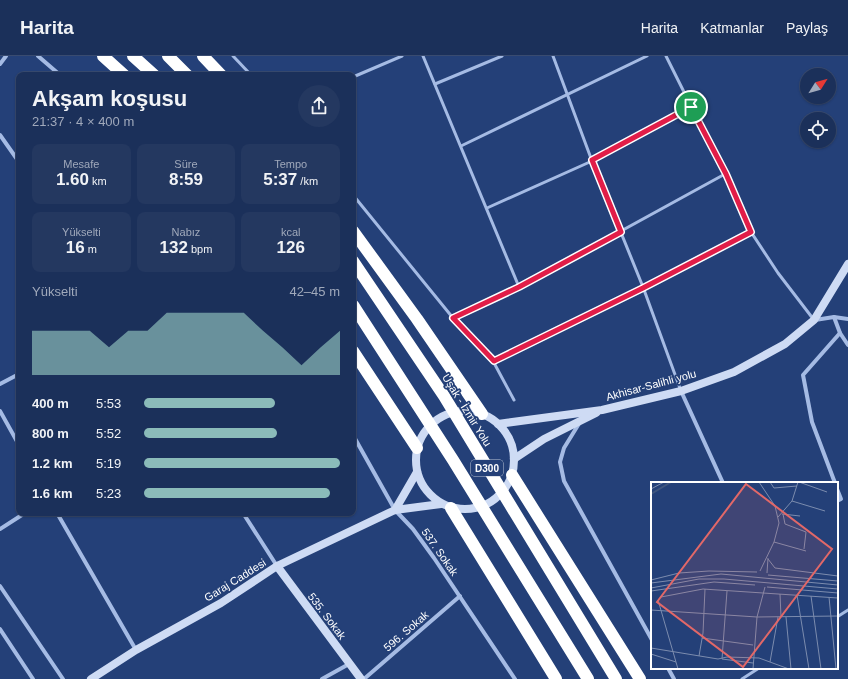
<!DOCTYPE html>
<html lang="tr">
<head>
<meta charset="utf-8">
<style>
	:root { --surface:#1b305a; --page:#243860; --text:#f1f3f6; --muted:#a0a9bb; --line:#394b70; --accent:#8bbbb9 }
	body { margin:0; font-family:Helvetica,sans-serif; background:var(--page); color:var(--text); height:100vh; display:flex; flex-direction:column; font-size:15px; white-space:nowrap }
	* { box-sizing:border-box; margin:0 }
	p { font-size:13px; color:var(--muted) }
	.icon { flex:none; width:22px; height:22px; fill:none; stroke:currentColor; stroke-width:2; stroke-linecap:round; stroke-linejoin:round }
	.map { position:relative; flex:1; overflow:hidden }
	.drawer { position:absolute; left:16px; top:16px; width:340px; height:444px; display:flex; flex-direction:column; background:var(--surface); border-radius:8px; box-shadow:0 1px 3px #0004,0 0 0 1px var(--line) }
	.drawer>* { flex:none }
	.needle { width:26px; rotate:53deg }
	.buttons { position:absolute; left:800px; top:12px; display:grid; gap:8px }
	.buttons a { display:grid; place-items:center; width:36px; height:36px; border-radius:50%; background:var(--surface); box-shadow:0 1px 3px #0004,0 0 0 1px var(--line); font-size:20px }
	.pin { position:absolute; display:grid; place-items:center; width:34px; height:34px; color:#fff; margin:-17px; border:2px solid #fff; border-radius:50%; box-shadow:0 1px 4px #0007 }
	.round { display:grid; place-items:center; flex:none; width:42px; height:42px; border-radius:21px; background:var(--page) }
	.headline { display:flex; align-items:center; justify-content:space-between; height:68px; padding:0 16px }
	h1 { font-size:22px; font-weight:700; line-height:30px }
	.figures { display:grid; grid-template-columns:repeat(3,1fr); gap:6px; height:68px; padding:4px 16px }
	.figures div { display:grid; align-content:center; border-radius:8px; background:var(--page); text-align:center }
	.figures b { font-size:17px; font-weight:700 }
	.figures small { font-size:11px; font-weight:400 }
	.figures p { font-size:11px }
	.chart { height:112px; padding:8px 16px }
	.chart p { display:flex; justify-content:space-between }
	.chart svg { width:100%; height:72px; margin-top:4px; fill:var(--accent); opacity:.7 }
	ul { padding:0 16px; list-style:none; font-size:13px }
	li { display:grid; grid-template-columns:64px 48px 1fr; align-items:center; height:30px }
	li i { height:10px; border-radius:5px; background:var(--accent) }
	header { display:flex; align-items:center; gap:24px; box-sizing:border-box; height:56px; padding:0 20px; background:var(--surface); border-bottom:1px solid var(--line) }
	header strong { font-size:19px }
	nav { display:flex; gap:22px; margin-inline-start:auto; font-size:14px }
	.map>svg:first-child { display:block }
</style>
</head>
<body>
<header>
<strong>Harita</strong>
<nav><a>Harita</a><a>Katmanlar</a><a>Paylaş</a></nav>
</header>
<div class="map">
<svg width="848" height="623" viewBox="0 0 848 623">
	<rect width="100%" height="100%" fill="#244078"/>
	<g fill="none" stroke-linecap="round" stroke-linejoin="round">
		<g stroke="#a5bbe4" stroke-width="3">
			<path d="M233,0L251,19"/>
			<path d="M423,0L519,231"/>
			<path d="M553,0L592,105L643,231L681,335"/>
			<path d="M666,0L725,118L751,176L778,217L814,264"/>
			<path d="M353,21L402,0"/>
			<path d="M435,28L502,0"/>
			<path d="M461,90L647,0"/>
			<path d="M353,139L453,262L493,305"/>
			<path d="M487,152L592,105L691,51"/>
			<path d="M453,262L519,231L725,118"/>
			<path d="M514,344L493,305L643,231L751,176"/>
			<path d="M837,561L848,554"/>
			<path d="M742,623L759,612"/>
		</g>
		<g stroke="#a5bbe4" stroke-width="4">
			<path d="M38,0L60,19"/>
			<path d="M0,8L6,0"/>
			<path d="M0,79L19,106"/>
			<path d="M834,261L840,277L848,289"/>
			<path d="M815,264L834,261L848,263"/>
			<path d="M0,328L19,318"/>
			<path d="M681,335L723,427"/>
			<path d="M0,355L19,389"/>
			<path d="M580,366L564,392L560,406L564,425L652,584"/>
			<path d="M353,379L395,454L413,473L434,502L515,623"/>
			<path d="M835,427L812,366L803,319L840,277"/>
			<path d="M837,433L841,443L837,445"/>
			<path d="M57,457L136,594"/>
			<path d="M243,457L277,510"/>
			<path d="M0,473L25,457"/>
			<path d="M0,530L63,623"/>
			<path d="M0,573L33,623"/>
			<path d="M668,612L674,623"/>
			<path d="M322,623L349,608"/>
			<path d="M364,623L460,540"/>
		</g>
		<g stroke="#cedbf4" stroke-width="8">
			<circle cx="465" cy="404" r="49"/>
			<path d="M498,368L602,354L681,335L734,316L785,288L814,264L848,208"/>
			<path d="M514,403L544,383L596,357"/>
			<path d="M395,454L417,416"/>
			<path d="M277,510L361,623"/>
			<path d="M91,623L136,594L221,547L277,510L395,454L441,448"/>
		</g>
		<g stroke="#fff" stroke-width="12">
			<path d="M103,0L124,19"/>
			<path d="M133,0L154,19"/>
			<path d="M168,0L187,19"/>
			<path d="M203,0L221,19"/>
			<path d="M353,175L417,263L482,358"/>
			<path d="M353,295L417,392"/>
			<path d="M512,419L640,623"/>
			<path d="M451,452L556,623"/>
		</g>
		<g stroke="#fff" stroke-width="12">
			<path d="M353,205L444,340L616,623"/>
			<path d="M353,249L453,404L588,623"/>
		</g>
	</g>
	<g fill="none" stroke-linecap="round" stroke-linejoin="round">
		<defs>
			<path id="route" d="M691,51L726,118L751,176L643,232L494,305L453,262L519,231L621,176L592,104Z"/>
		</defs>
		<use href="#route" stroke="#fff" stroke-width="8"/>
		<use href="#route" stroke="#e11d48" stroke-width="5"/>
	</g>
	<g text-anchor="middle" stroke-width="3.5" stroke-linejoin="round" paint-order="stroke">
		<rect fill="#244078" stroke="#bdc6d6" stroke-width="1" x="471" y="404" width="32" height="16" rx="3"/>
		<g font-size="10" font-weight="bold" fill="#fff">
			<text x="487" y="416">D300</text>
		</g>
		<g font-size="11" fill="#fff" stroke="#244078">
			<text transform="translate(651 329) rotate(-15)" y="4">Akhisar-Salihli yolu</text>
			<text transform="translate(467 354) rotate(58)" y="4">Uşak - İzmir Yolu</text>
			<text transform="translate(440 496) rotate(55)" y="4">537. Sokak</text>
			<text transform="translate(235 524) rotate(-32)" y="4">Garaj Caddesi</text>
			<text transform="translate(327 560) rotate(53)" y="4">535. Sokak</text>
			<text transform="translate(406 575) rotate(-41)" y="4">596. Sokak</text>
		</g>
	</g>
	<g transform="translate(651 426)">
		<rect width="187" height="187" fill="#244078"/>
		<path fill="none" stroke="#40567e" stroke-width="2" d="M0,12L20,0"/>
		<path fill="none" stroke="#7c8cae" stroke-width="1" d="M108,0L124,24L128,41L123,60L109,89M119,0L123,6L146,4M148,0L176,10M0,7L13,0M141,19L174,29M131,32L149,34M132,32L134,42L155,50L153,67M127,35L141,19L147,0M123,60L155,69M117,77L124,86L187,94M116,91L117,76M117,93L187,99M0,98L28,91L58,89L106,90M0,101L70,92L187,103M116,105L187,111M0,106L48,97H73L187,107M0,109L63,100L104,103M129,112L130,135M146,113L158,187M160,114L170,187M178,115L185,187M0,128L106,135L187,134M135,135L140,187M51,156L102,163M0,166L67,177L76,175L108,176L138,187M0,172L25,180M48,174L52,151L54,107M71,177L76,109M71,177L102,181M119,180L127,135M27,187L7,118L10,115L52,107L187,116M102,187L106,135L114,105"/>
		<path fill="#e26868" fill-opacity="0.15" stroke="#e26868" stroke-width="2" d="M95,2L181,67L92,185L6,120Z"/>
		<rect width="187" height="187" fill="none" stroke="#fff" stroke-width="2"/>
	</g>
</svg>
<div class="buttons">
<a><svg class="needle" viewBox="-14 -14 28 28"><path d="M0-13l5 13h-10z" fill="#e53935"/><path d="M0 13l5-13h-10z" fill="#a0a9bb"/></svg></a>
<a><svg class="icon" aria-label="locate" viewBox="0 0 24 24"><circle cx="12" cy="12" r="6"/><path d="M12 2v4M12 18v4M2 12h4M18 12h4"/></svg></a>
</div>
<div class="pin" style="left:691px;top:51px;background:#1e9e55"><svg class="icon" aria-label="arrive" viewBox="0 0 24 24"><path d="M6 21V4h12l-3 4 3 4H6"/></svg></div>
<section class="drawer">
<div class="headline"><div><h1>Akşam koşusu</h1><p>21:37 · 4 × 400 m</p></div><a class="round"><svg class="icon" aria-label="share" viewBox="0 0 24 24"><path d="M12 15V3M7 8l5-5 5 5M5 13v7h14v-7"/></svg></a></div>
<div class="figures">
<div><p>Mesafe</p><b>1.60<small> km</small></b></div>
<div><p>Süre</p><b>8:59</b></div>
<div><p>Tempo</p><b>5:37<small> /km</small></b></div>
</div>
<div class="figures">
<div><p>Yükselti</p><b>16<small> m</small></b></div>
<div><p>Nabız</p><b>132<small> bpm</small></b></div>
<div><p>kcal</p><b>126</b></div>
</div>
<div class="chart"><p><span>Yükselti</span>42–45 m</p>
<svg viewBox="0 0 160 44" preserveAspectRatio="none"><path d="M0 44V17L10 17L20 17L30 17L40 27L50 17L60 17L70 6L80 6L90 6L100 6L110 6L120 17L130 27L140 38L150 27L160 17V44z"/></svg>
</div>
<ul>
<li><b>400 m</b>5:53<i style="width:67%"></i></li>
<li><b>800 m</b>5:52<i style="width:68%"></i></li>
<li><b>1.2 km</b>5:19<i style="width:100%"></i></li>
<li><b>1.6 km</b>5:23<i style="width:95%"></i></li>
</ul>
</section>
</div>
</body>
</html>
